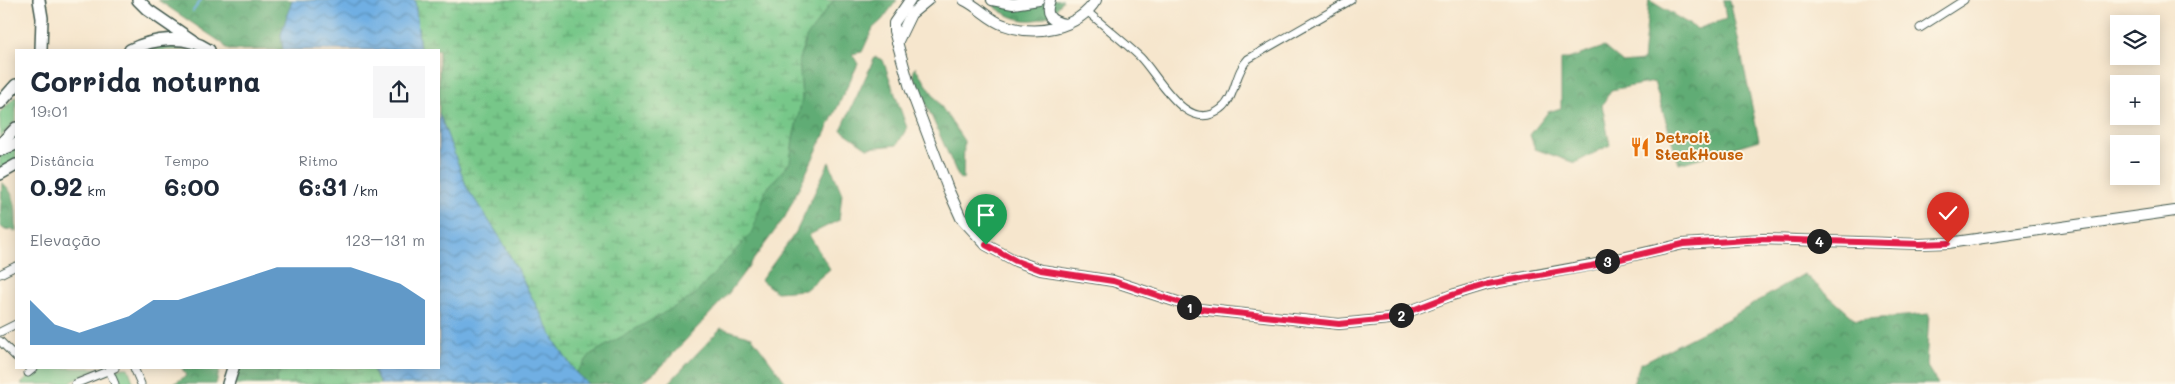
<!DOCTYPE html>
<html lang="pt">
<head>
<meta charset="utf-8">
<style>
	:root { --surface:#fff; --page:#f6f6f7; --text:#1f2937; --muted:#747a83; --accent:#1f6fb2 }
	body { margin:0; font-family:Mali,sans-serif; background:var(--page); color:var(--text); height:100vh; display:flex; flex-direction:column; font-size:19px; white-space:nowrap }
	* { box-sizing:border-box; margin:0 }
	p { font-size:16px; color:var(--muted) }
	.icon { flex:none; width:28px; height:28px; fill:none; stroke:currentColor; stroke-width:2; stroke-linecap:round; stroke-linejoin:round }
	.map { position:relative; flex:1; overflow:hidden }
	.side { position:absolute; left:15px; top:49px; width:425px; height:320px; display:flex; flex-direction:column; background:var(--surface); border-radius:0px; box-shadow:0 2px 12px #0003 }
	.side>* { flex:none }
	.fabs { position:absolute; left:2110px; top:15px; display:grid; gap:10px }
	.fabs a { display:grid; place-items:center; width:50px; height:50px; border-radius:0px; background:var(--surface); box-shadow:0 2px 12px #0003; font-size:25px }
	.pin { position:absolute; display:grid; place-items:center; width:42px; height:42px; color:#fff; margin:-51px -21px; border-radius:50% 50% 50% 0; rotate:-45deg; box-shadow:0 0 5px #0007 }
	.pin .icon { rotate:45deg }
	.km { position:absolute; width:25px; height:25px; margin:-12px; border-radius:50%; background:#222; color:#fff; font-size:14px; line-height:25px; text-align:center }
	.round { display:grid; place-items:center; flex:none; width:52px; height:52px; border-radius:0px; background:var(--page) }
	.overview { display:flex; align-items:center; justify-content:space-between; height:85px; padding:0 15px }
	h1 { font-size:28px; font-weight:700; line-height:38px }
	.metrics { display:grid; grid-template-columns:repeat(3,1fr); gap:8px; height:85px; padding:5px 15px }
	.metrics div { display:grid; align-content:center }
	.metrics b { font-size:25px; font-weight:700 }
	.metrics small { font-size:14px; font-weight:400 }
	.metrics p { font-size:14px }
	.chart { height:140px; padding:10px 15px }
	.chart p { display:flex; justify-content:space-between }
	.chart svg { width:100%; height:90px; margin-top:5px; fill:var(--accent); opacity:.7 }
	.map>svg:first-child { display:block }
</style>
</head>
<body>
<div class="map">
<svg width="2175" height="384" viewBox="0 0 2175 384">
	<defs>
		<pattern id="grass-tufts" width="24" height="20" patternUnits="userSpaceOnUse" patternTransform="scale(1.25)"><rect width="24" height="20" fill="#77c789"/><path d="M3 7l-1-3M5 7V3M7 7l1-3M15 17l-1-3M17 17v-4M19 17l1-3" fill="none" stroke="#61a371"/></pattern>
		<pattern id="forest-crowns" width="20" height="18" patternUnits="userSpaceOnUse" patternTransform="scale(1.25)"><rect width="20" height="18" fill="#61ac75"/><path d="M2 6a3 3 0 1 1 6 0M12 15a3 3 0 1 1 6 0" fill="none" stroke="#4f8d61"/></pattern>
		<pattern id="wetland-marsh" width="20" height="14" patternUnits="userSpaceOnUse" patternTransform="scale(1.25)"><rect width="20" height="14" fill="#77c789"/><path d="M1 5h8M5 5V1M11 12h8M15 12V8" fill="none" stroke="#61a371"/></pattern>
		<pattern id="water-waves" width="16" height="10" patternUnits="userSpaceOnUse" patternTransform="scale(1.25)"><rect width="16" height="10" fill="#6fafe3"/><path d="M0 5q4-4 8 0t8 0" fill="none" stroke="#5b90b9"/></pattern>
	</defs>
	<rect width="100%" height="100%" fill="#fcf5e5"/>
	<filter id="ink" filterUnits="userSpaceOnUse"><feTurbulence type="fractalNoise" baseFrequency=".02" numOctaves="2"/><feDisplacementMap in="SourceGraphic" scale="10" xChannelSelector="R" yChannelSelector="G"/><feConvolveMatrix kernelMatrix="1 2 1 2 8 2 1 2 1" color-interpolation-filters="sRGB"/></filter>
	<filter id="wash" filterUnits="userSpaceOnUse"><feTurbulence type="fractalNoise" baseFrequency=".0096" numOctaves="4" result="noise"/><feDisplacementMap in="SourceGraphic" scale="20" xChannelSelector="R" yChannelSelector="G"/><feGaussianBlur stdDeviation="1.12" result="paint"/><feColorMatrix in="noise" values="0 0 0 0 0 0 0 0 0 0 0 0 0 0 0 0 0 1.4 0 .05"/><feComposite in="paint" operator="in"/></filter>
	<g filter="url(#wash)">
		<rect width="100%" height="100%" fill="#f6e6cd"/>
		<g fill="url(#grass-tufts)" stroke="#4b825e">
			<path d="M16,96V120L0,138V112Z"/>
			<path d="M16,148V159L0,169V154Z"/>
		</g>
		<g fill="url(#forest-crowns)" stroke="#407454">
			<path d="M158,0H292L281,35L283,50H228L222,43Z"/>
			<path d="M834,0H897L882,20L873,28L862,52L852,54L858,64L785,217L728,294L660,368L640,384H588L576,373L591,354L637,328L752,232L766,190L790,162L793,138L802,99L799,59L806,37Z"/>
			<path d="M988,0H1063C1046,31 1008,23 988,0Z"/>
			<path d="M1649,0L1697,29L1726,19L1723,0H1730L1759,140L1679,164L1654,82L1611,90L1602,105L1610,145L1575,163L1535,149L1530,135L1548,112L1561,108V59H1568L1604,47L1623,63L1643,61Z"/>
			<path d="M875,57L883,60L907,128L897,145L867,148L841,130Z"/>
			<path d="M915,67L964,141L963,180L959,178L913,75Z"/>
			<path d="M829,162L842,194L839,220L809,235L830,269L805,290L776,292L761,280L796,232Z"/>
			<path d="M2,182C18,196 16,212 16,232L12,229L5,230L0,226Z"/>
			<path d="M1804,274L1856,320L1929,314L1926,365L1938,384H1633L1640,364L1726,320Z"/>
			<path d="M721,328L752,337L787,384H668Z"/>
			<path d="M182,368H220L216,384H173L186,376Z"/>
			<path d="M239,368H281L276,380L277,384H234Z"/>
		</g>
		<g fill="url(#wetland-marsh)" stroke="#4b825e">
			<path d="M415,0H834L806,38L799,59L802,99L793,138L790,162L766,190L752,232L694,296L591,354L576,373L557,345L501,239L467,188L439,113V50H420Z"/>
			<path d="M281,368H372L380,384H277L276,380Z"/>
		</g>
		<g fill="#77c789" stroke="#4b825e">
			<path d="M162,45L189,50H144Z"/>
			<path d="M37,368H109H99L67,384H21Z"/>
			<path d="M120,368H128L134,384H117L112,370Z"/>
		</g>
		<g fill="url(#water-waves)" stroke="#47768c">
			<path d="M292,0H415L420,50H283L281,35Z"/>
			<path d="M439,113L467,188L501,239L557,345L576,373L588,384H380L372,368H439Z"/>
		</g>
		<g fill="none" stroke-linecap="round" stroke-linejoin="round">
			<path stroke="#6fafe3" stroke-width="2" d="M193,11L201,0"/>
		</g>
	</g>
	<g filter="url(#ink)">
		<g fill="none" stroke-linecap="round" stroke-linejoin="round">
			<defs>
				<g id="street">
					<path d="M1088,12C1105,27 1123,41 1140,57C1158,75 1187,136 1221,109C1236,98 1234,73 1248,59L1351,0"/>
					<path d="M1920,28L1964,0"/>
					<path d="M0,274L16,266"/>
					<path d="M0,332L16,324"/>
					<path d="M0,341L16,357"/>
					<path d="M134,368L141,384"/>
					<path d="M109,370L115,384"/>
					<path d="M28,373L34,368"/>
					<path d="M75,384L115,368"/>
				</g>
				<g id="secondary">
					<path d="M910,0L894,23V31L910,88L948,189L961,218L986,245L1016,261L1041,270L1113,281L1199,309L1339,324L1389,319L1452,295L1488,284L1591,265L1683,244L1763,239L1920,244L1948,243L2175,211"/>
					<path d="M964,0C979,7 989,20 1004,25C1035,37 1078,29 1096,0"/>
					<path d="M992,0L1013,4L1039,0"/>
					<path d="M1050,0C1044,15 1050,21 1065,24"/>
					<path d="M897,43L911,14L928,0"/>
				</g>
				<g id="primary">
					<path d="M39,0L42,18L41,50"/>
					<path d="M138,0L148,10L193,41"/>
					<path d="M130,50C154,38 186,34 209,50"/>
					<path d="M0,103L16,85"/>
					<path d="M0,145L16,128"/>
					<path d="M0,150L16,144"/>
					<path d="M0,174L16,165"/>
					<path d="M228,384L233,368"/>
				</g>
			</defs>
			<use href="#street" stroke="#3f564b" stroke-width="9"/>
			<use href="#secondary" stroke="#3f564b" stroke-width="12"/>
			<use href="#primary" stroke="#3f564b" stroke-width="14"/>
			<use href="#street" stroke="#fff" stroke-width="7"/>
			<use href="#secondary" stroke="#fff" stroke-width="10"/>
			<use href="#primary" stroke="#fff" stroke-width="11"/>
		</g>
	</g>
	<g fill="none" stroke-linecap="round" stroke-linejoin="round" filter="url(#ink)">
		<defs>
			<path id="route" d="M986,245L1016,261L1041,270L1113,281L1199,309L1339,324L1389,319L1452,295L1488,284L1591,266L1683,244L1763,239L1920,244L1948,243"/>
		</defs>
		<use href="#route" stroke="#fff" stroke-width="10"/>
		<use href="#route" stroke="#e11d48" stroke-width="6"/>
	</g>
	<defs>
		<symbol id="restaurant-bare" viewBox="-9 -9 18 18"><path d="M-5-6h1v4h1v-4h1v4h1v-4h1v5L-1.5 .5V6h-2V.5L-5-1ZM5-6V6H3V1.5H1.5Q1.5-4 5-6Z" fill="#e8710a" stroke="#fcf5e5" stroke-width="2.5" paint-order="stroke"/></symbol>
	</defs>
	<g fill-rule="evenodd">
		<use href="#restaurant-bare" x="1626" y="133" width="28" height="28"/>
	</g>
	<g text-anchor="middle" stroke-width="4" stroke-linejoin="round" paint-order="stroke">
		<g font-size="15" font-weight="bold" fill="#c56008" stroke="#fcf5e5" text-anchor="start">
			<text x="1655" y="143">Detroit<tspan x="1655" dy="17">SteakHouse</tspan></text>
		</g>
	</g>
</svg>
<div class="fabs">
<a><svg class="icon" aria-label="layers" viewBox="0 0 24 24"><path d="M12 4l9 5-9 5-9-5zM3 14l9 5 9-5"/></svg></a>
<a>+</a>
<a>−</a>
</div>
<div class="pin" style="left:986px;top:245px;background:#1e9e55"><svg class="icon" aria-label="arrive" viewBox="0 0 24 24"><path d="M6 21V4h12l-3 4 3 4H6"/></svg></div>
<div class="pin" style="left:1948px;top:243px;background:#d93025"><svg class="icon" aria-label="check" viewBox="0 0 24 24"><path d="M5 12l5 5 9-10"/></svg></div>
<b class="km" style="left:1189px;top:307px">1</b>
<b class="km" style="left:1401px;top:315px">2</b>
<b class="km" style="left:1607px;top:261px">3</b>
<b class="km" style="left:1819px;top:241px">4</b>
<section class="side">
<div class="overview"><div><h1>Corrida noturna</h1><p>19:01</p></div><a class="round"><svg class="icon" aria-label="share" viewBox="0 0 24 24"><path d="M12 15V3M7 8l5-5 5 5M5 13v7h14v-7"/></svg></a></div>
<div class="metrics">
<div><p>Distância</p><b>0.92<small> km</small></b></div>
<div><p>Tempo</p><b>6:00</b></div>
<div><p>Ritmo</p><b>6:31<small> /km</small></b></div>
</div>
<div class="chart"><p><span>Elevação</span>123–131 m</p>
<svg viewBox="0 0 160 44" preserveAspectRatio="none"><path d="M0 44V22L10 34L20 38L30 34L40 30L50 22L60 22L70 18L80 14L90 10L100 6L110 6L120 6L130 6L140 10L150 14L160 22V44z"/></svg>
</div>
</section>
</div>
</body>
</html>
